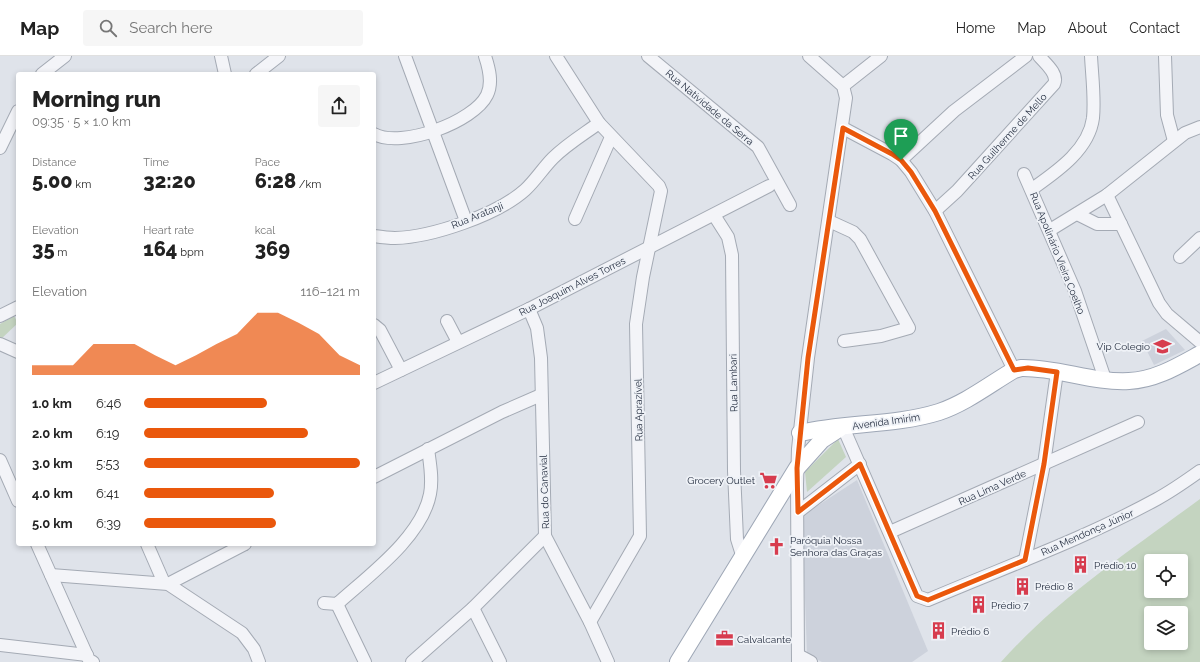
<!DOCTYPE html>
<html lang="en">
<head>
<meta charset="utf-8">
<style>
	:root { --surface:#fff; --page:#f6f6f6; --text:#222; --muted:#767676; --line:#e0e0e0; --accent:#ea580c }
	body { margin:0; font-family:Raleway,sans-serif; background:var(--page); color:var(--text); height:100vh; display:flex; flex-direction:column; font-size:15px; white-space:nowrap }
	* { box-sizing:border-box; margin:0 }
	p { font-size:13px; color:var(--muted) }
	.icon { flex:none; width:22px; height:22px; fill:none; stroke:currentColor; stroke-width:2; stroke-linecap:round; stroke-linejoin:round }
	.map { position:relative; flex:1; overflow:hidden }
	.sheet { position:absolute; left:16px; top:16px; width:360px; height:474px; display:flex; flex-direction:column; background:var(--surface); border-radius:4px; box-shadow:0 2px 6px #0003 }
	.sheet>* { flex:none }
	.controls { position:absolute; left:1144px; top:498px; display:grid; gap:8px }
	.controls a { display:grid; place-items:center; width:44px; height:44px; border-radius:4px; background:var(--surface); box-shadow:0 2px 6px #0003; font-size:20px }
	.pin { position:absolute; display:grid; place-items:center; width:34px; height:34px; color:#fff; margin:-41px -17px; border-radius:50% 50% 50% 0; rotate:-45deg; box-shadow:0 0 4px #0007 }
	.pin .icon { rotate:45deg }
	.round { display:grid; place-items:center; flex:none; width:42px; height:42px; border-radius:4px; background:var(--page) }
	.overview { display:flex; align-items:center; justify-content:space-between; height:68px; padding:0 16px }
	h1 { font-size:22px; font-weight:800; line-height:30px }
	.metrics { display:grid; grid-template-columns:repeat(3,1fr); gap:6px; height:68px; padding:4px 16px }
	.metrics div { display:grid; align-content:center }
	.metrics b { font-size:20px; font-weight:800 }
	.metrics small { font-size:11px; font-weight:400 }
	.metrics p { font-size:11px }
	.chart { height:112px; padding:8px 16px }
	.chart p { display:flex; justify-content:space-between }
	.chart svg { width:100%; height:72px; margin-top:4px; fill:var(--accent); opacity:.7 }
	ul { padding:0 16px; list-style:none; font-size:13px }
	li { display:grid; grid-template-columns:64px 48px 1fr; align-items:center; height:30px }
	li i { height:10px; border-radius:5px; background:var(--accent) }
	header { display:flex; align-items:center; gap:24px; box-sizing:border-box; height:56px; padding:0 20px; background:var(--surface); border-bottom:1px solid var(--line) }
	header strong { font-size:19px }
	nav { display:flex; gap:22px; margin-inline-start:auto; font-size:14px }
	.search { width:280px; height:36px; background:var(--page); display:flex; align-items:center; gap:10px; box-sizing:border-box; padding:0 14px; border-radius:4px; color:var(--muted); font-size:15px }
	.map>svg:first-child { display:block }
</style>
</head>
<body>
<header>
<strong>Map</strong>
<div class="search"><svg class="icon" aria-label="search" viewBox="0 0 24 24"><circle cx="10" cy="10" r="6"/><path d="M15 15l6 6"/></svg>Search here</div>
<nav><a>Home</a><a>Map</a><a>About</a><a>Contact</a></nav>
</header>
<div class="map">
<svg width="1200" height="606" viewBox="0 0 1200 606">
	<rect width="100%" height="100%" fill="#dfe3ea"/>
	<g fill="#cdd2dc">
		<path d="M1166,273L1185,294L1154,309L1142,285Z"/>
		<path d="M857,424L928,595L912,606H822L807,598L802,460Z"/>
	</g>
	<g fill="#c4d4c0" fill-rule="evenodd">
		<path d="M14,260L18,267L0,284V268Z"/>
		<path d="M838,383L846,401L807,436L805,416Z"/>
		<path d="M1200,443V606H1001C1058,542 1131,494 1200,443ZM1151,505H1181V535H1151ZM1151,557H1181V587H1151Z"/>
	</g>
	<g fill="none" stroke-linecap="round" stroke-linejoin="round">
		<defs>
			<g id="minor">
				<path d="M221,0L225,18"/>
				<path d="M405,0L466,165"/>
				<path d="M556,0L599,67L659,130L661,135L643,221L636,268L640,480L590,566"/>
				<path d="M648,0L758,91L790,149"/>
				<path d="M1165,0L1167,59L1174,85"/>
				<path d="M42,18L65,0"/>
				<path d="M256,18L279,0"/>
				<path d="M843,30L881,0"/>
				<path d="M843,72L892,98L901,104L911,116L935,155L1014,314"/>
				<path d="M374,78C401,93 474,66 487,39C493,27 489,12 485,0"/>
				<path d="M0,92L18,55"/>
				<path d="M901,104L954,55L1026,0"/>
				<path d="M1024,118L1075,235L1105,323"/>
				<path d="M1032,133C1056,116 1089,94 1093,62C1095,42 1092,20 1091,0"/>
				<path d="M1107,139L1159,247L1167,258L1200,286"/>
				<path d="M935,155L957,135L1054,28C1059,18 1045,7 1039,0"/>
				<path d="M1077,158L1097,168H1121"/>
				<path d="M714,159L728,181L732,199L734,415L737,483L742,499"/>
				<path d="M575,163L611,81"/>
				<path d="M829,165L853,176L860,183L909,272L881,280L844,285"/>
				<path d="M1050,174L1107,139L1185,77L1200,71"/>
				<path d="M374,180C381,181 388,182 395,182C432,181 497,159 525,134C535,125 543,112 553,102C567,88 584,78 599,67"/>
				<path d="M1180,201L1200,182"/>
				<path d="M529,253L537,272L541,302L545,480L590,566L608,606"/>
				<path d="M0,260L18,251"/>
				<path d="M447,265L458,286"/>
				<path d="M374,269L380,274L401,314"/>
				<path d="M0,288L18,296"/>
				<path d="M374,327L529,253L769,130"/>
				<path d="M843,371L917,540L928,544C1005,511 1084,483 1157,443C1172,435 1186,425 1200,415"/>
				<path d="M0,404L18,445"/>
				<path d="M374,421L502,356L541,339"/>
				<path d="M798,456L860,408"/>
				<path d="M890,476L1138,366"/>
				<path d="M37,488L89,604L93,606"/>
				<path d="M147,488L164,527"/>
				<path d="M1025,504L1044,408L1057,316"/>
				<path d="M51,519L168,528L242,577L254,593L259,606"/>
				<path d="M168,528L245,488"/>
				<path d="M324,547L337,548C368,520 422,481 430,438C433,423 430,408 428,393"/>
				<path d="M337,548L365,606"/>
				<path d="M473,552L500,606"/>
				<path d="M0,589L87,599"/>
				<path d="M798,599L811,606"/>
				<path d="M412,606L473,552L545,480"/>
				<path d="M798,606L797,428L798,393L808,302L846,42L843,30L809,0"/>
			</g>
			<g id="major">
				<path d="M800,377C846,366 894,370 939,356C966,347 990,328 1014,314L1021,312C1057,311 1093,327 1129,325C1155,324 1178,310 1200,298"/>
				<path d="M678,606L797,412L822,384L839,373"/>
			</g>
		</defs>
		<use href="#minor" stroke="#a4aab4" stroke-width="14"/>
		<use href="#major" stroke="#9ea7b6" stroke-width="18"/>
		<use href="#minor" stroke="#f3f4f8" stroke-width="12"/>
		<use href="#major" stroke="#fff" stroke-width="16"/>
	</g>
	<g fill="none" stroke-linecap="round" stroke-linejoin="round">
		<defs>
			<path id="route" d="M843,72L892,98L901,104L911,116L935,155L1014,314L1028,312L1057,316L1044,408L1025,504L928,544L917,540L860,408L798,456L797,412L808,302Z"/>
		</defs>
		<use href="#route" stroke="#fff" stroke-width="8"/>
		<use href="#route" stroke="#ea580c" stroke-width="5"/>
	</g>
	<defs>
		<symbol id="school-bare" viewBox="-9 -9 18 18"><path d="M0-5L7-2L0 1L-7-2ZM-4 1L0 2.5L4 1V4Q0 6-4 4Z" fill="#d73c4e" stroke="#eff2f7" stroke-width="2.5" paint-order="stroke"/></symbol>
		<symbol id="supermarket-bare" viewBox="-9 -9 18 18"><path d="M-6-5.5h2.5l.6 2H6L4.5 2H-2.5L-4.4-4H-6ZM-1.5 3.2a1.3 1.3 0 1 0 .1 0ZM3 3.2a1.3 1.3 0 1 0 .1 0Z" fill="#d73c4e" stroke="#eff2f7" stroke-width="2.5" paint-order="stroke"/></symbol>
		<symbol id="church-bare" viewBox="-9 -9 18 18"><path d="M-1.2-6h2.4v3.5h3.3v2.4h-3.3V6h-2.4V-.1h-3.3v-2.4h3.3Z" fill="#d73c4e" stroke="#eff2f7" stroke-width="2.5" paint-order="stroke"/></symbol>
		<symbol id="building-bare" viewBox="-9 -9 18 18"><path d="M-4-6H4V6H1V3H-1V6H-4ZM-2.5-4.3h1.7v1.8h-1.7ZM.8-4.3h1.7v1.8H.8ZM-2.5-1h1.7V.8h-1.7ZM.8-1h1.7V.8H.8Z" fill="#d73c4e" stroke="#eff2f7" stroke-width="2.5" paint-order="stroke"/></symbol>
		<symbol id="office-bare" viewBox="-9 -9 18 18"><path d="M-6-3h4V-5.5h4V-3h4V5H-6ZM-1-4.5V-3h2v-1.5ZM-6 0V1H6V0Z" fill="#d73c4e" stroke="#eff2f7" stroke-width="2.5" paint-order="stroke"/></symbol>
	</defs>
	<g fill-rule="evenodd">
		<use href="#school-bare" x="1150" y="278" width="25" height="25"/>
		<use href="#supermarket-bare" x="756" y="412" width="25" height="25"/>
		<use href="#church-bare" x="764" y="478" width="25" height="25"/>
		<use href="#building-bare" x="1068" y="496" width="25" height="25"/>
		<use href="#building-bare" x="1010" y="518" width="25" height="25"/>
		<use href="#building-bare" x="966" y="536" width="25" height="25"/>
		<use href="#building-bare" x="926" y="562" width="25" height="25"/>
		<use href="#office-bare" x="712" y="570" width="25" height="25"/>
	</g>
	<g text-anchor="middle" stroke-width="3.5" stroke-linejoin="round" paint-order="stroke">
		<g font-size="10" fill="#273042" stroke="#eff2f7">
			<text transform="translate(710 51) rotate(40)" y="4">Rua Natividade da Serra</text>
			<text transform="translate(1007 80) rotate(-48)" y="4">Rua Guilherme de Mello</text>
			<text transform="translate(477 159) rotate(-22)" y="4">Rua Aratanji</text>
			<text transform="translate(1058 197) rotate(68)" y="4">Rua Apolinário Vieira Coelho</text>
			<text transform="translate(572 230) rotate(-27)" y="4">Rua Joaquim Alves Torres</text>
			<text transform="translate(733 327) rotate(-91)" y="4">Rua Lambari</text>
			<text transform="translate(638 354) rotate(-91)" y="4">Rua Aprazível</text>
			<text transform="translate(886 365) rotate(-8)" y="4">Avenida Imirim</text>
			<text transform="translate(992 431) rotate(-24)" y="4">Rua Lima Verde</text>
			<text transform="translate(544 436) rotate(-92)" y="4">Rua do Canavial</text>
			<text transform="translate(1087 476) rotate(-24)" y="4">Rua Mendonça Júnior</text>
		</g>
		<g font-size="10" fill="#273042" stroke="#eff2f7" text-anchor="start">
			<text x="1150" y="294" text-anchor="end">Vip Colegio</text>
			<text x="755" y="428" text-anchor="end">Grocery Outlet</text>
			<text x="790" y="488">Paróquia Nossa<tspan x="790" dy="12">Senhora das Graças</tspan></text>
			<text x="1094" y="513">Prédio 10</text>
			<text x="1035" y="534">Prédio 8</text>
			<text x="991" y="553">Prédio 7</text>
			<text x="951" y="579">Prédio 6</text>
			<text x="737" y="587">Calvalcante</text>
		</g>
	</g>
</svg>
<div class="controls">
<a><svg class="icon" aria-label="locate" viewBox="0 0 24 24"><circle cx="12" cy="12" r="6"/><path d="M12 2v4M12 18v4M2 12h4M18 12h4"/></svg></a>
<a><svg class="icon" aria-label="layers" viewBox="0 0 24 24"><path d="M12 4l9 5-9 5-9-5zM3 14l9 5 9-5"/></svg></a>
</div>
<div class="pin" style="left:901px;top:104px;background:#1e9e55"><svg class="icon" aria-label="arrive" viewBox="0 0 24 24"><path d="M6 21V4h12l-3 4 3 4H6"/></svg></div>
<section class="sheet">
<div class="overview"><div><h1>Morning run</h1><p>09:35 · 5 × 1.0 km</p></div><a class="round"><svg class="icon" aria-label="share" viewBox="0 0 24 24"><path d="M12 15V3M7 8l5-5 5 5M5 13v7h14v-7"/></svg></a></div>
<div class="metrics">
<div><p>Distance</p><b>5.00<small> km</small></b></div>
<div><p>Time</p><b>32:20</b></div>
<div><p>Pace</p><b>6:28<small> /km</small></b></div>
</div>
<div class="metrics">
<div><p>Elevation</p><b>35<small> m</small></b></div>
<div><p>Heart rate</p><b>164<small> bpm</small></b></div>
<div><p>kcal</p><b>369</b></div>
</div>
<div class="chart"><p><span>Elevation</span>116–121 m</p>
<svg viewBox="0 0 160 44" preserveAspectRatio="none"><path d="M0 44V38L10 38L20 38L30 25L40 25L50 25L60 32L70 38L80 32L90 25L100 19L110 6L120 6L130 12L140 19L150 32L160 38V44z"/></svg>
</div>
<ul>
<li><b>1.0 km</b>6:46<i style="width:57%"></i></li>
<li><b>2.0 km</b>6:19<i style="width:76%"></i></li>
<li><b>3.0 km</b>5:53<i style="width:100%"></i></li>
<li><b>4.0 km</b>6:41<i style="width:60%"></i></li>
<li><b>5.0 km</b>6:39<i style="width:61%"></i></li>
</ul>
</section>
</div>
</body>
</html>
